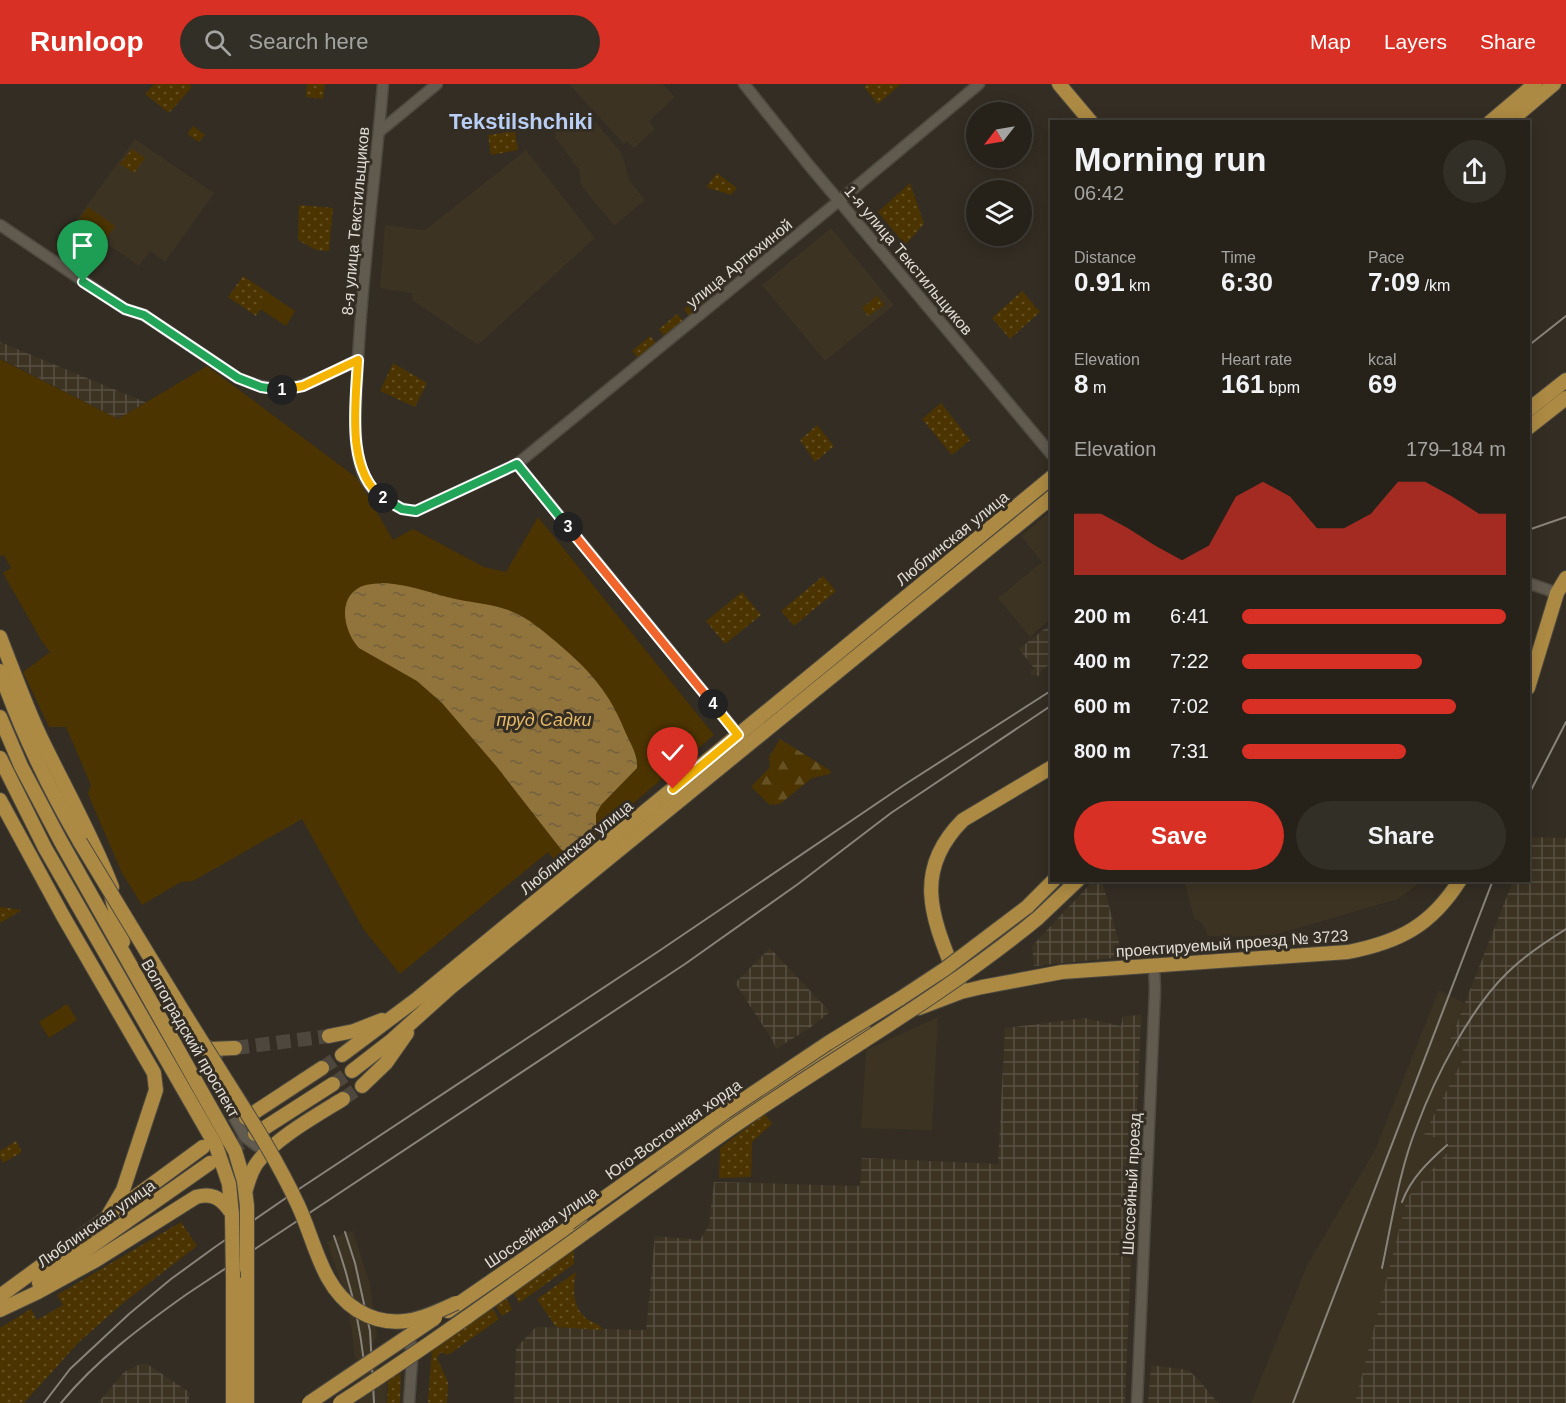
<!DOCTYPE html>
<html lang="en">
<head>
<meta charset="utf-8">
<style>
	:root { --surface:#26221a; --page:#322f27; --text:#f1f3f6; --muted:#a4a4a2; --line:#423f39; --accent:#d93025 }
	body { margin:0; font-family:Arial,sans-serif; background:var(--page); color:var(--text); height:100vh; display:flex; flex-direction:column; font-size:22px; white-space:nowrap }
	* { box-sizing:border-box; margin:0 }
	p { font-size:20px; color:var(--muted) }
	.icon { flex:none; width:33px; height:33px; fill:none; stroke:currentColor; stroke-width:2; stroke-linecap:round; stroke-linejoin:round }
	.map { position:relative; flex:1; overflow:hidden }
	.sheet { position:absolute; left:1050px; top:36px; width:480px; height:762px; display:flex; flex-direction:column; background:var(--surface); border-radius:0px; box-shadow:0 3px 15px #0003,0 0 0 2px var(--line) }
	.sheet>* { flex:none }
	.needle { width:39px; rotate:239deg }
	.tools { position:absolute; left:966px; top:18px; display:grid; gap:12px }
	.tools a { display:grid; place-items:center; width:66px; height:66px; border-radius:50%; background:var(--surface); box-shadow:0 3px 15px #0003,0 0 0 2px var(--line); font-size:30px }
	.pin { position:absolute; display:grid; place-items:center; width:51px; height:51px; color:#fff; margin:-62px -26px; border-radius:50% 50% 50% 0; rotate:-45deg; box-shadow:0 0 6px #0007 }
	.pin .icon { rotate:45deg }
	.km { position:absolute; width:30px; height:30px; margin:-15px; border-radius:50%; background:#222; color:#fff; font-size:16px; line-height:30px; text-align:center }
	.round { display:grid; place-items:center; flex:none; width:63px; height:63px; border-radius:32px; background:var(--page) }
	.headline { display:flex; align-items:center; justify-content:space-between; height:102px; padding:0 24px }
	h1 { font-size:33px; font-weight:600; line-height:45px }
	.stats { display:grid; grid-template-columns:repeat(3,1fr); gap:9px; height:102px; padding:6px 24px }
	.stats div { display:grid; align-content:center }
	.stats b { font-size:26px; font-weight:600 }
	.stats small { font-size:16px; font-weight:400 }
	.stats p { font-size:16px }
	.chart { height:168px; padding:12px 24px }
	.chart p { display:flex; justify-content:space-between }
	.chart svg { width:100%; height:108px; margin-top:6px; fill:var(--accent); opacity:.7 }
	.cta { display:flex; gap:12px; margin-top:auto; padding:12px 24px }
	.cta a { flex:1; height:69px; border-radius:36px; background:var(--accent); color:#fff; font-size:24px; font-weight:600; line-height:69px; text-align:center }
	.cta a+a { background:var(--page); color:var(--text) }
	ul { padding:0 24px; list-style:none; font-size:20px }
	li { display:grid; grid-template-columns:96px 72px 1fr; align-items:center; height:45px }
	li i { height:15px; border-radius:8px; background:var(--accent) }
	header { display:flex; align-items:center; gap:36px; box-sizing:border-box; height:84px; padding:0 30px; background:var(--accent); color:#fff }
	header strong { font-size:28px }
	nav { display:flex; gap:33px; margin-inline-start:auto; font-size:21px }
	.search { width:420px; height:54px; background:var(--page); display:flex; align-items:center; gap:15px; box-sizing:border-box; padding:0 21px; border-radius:33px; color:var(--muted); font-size:22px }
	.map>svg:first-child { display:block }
</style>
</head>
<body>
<header>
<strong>Runloop</strong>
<div class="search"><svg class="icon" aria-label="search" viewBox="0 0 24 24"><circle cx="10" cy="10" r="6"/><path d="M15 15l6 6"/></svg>Search here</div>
<nav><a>Map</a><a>Layers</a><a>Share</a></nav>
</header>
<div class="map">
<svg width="1566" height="1319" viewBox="0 0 1566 1319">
	<defs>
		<pattern id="industrial-grid" width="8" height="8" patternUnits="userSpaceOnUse" patternTransform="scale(1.5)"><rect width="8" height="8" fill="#3c3323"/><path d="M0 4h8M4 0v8" fill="none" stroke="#585042"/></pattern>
		<pattern id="grass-dots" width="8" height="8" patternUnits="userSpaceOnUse" patternTransform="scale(1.5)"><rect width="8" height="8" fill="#4b3400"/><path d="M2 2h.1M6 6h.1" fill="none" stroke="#655124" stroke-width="1.8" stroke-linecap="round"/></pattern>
		<pattern id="forest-firs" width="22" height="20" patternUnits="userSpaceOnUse" patternTransform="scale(1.5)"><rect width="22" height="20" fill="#4b3400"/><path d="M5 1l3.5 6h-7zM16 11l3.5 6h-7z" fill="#655124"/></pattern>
		<pattern id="water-ripples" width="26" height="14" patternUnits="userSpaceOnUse" patternTransform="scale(1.5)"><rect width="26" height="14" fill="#91743c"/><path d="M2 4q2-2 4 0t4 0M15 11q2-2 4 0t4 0" fill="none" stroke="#72603e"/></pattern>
	</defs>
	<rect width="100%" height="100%" fill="#332d23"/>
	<g fill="#3c3323">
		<path d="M569,0H663L675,13L649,37L655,45L634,64L627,57L624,60Z"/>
		<path d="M581,28L587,29L621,68L630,97L645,116L614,142L581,101L579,86L555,53L560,34Z"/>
		<path d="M135,55L214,109L165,178L150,167L139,182L75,138Z"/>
		<path d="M526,66L595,154L478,261L412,216V209L380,204L385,141L425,146Z"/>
		<path d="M831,144L894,221L825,277L762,201Z"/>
		<path d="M1051,427V535L1030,553L998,514L1042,478L1021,452Z"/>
		<path d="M1184,797V796L1422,797L1398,815L1274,851L1232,853L1208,852L1202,839L1194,834Z"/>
		<path d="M1439,906L1464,919L1449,958L1462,964L1465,971L1424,1050L1445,1057L1450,1071L1355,1319H1251L1307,1181L1375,1066Z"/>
		<path d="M938,933L932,1046L861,1044L866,966Z"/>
		<path d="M353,1147L370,1200L377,1252L373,1260L377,1286L384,1287L387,1297L386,1319H359L357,1298L361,1295L359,1276L355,1274L351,1241L343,1204L327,1158L345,1148Z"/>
	</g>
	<g fill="url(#industrial-grid)">
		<path d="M0,258L147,319L118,335L0,274Z"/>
		<path d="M1051,540V579L1042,586L1039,592L1030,590L1034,584L1019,565Z"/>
		<path d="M1531,753L1566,754V1319H1355L1407,1114L1447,1069L1450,1070L1445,1057L1424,1050L1465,971L1462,964L1449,959L1513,797L1528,796L1529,759Z"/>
		<path d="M1094,796L1102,797L1123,873L1034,882L1032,862Z"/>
		<path d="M770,864L830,928L811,943L776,965L773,957L735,899Z"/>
		<path d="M1141,931L1125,1319H514L516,1264L536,1243L646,1246L655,1152L700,1156L709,1141L714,1098L860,1102L862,1074L998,1080L1005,944L1085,934L1121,942L1123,932Z"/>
		<path d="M141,1280H147L189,1308V1319H98L124,1288Z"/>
		<path d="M1151,1281L1188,1286L1197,1294L1218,1319H1148Z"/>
	</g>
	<g fill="url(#grass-dots)">
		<path d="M154,0H189L192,3L169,29L145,10Z"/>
		<path d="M307,0H325L323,15L306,13Z"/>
		<path d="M867,0H901L878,20L864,3Z"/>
		<path d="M193,42L205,51L199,58L187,50Z"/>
		<path d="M515,47L518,66L491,71L488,51Z"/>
		<path d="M132,65L145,74L134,89L120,80Z"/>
		<path d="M717,89L737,104L731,111L706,103Z"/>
		<path d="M910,99L924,140L905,161L878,128Z"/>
		<path d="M299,121L333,124L329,167L316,166L298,156Z"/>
		<path d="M243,192L270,210L256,232L228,213Z"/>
		<path d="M1022,207L1040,228L1010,255L992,234Z"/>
		<path d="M702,210L708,217L689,232L684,225Z"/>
		<path d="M877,212L884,221L868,232L862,224Z"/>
		<path d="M677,230L683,237L664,252L659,245Z"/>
		<path d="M650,252L656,259L638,274L632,267Z"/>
		<path d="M393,279L427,299L415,323L380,307Z"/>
		<path d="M941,319L970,356L952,371L922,335Z"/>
		<path d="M817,341L834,362L815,378L800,356Z"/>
		<path d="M823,492L836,507L794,542L781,527Z"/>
		<path d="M742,508L761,531L725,560L706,537Z"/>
		<path d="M0,823L22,826L0,839Z"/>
		<path d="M765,1030L772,1040L752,1058L751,1093L719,1094L720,1064Z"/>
		<path d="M16,1057L22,1068L3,1079L0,1073V1067Z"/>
		<path d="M181,1138L197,1162L123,1219L78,1259L24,1319H0V1244L31,1225L37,1236L63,1221L57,1211Z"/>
		<path d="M574,1164V1180L519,1219L512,1205Z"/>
		<path d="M576,1188C573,1205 572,1223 587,1235C593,1239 599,1239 603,1246L556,1243L537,1215Z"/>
		<path d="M505,1211L512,1226L502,1232L494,1219Z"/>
		<path d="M491,1222L499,1235L451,1269L447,1271L441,1268L437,1274L448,1298L447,1319H428L432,1264Z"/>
		<path d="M401,1283L400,1319H387L388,1298L386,1290Z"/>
	</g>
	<path fill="url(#forest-firs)" d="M780,655L831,687L830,690L812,694L780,720L770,721L751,703L770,683L769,673Z"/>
	<g fill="#4b3400">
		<path d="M88,123L115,142L105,156L78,138Z"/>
		<path d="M270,210L295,227L286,242L260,225Z"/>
		<path d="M0,275L118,335L207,282L357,394L393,456L413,445L484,483L506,488L538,433L714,651L559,782L548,768L400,890L364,846L302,735L193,797L181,798L142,821L122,789L88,710L91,701L66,643H49L23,588L50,568L41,556L3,489L11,484L4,471L0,472Z"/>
		<path d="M67,920L77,936L49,954L39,938Z"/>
	</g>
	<path fill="url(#water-ripples)" d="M385,499C409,501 425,507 447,513C466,518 487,519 505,525C528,532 544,548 562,563C590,587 610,610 624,645C629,658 638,669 637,684L601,721L596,730V744L578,761L564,768L560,764L497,683L442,619L417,597L359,564C345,549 337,518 357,505C365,499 376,500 385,499Z"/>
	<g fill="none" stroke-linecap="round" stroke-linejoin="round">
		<g stroke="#4d473e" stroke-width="14" stroke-dasharray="14 7" stroke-linecap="butt">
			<path d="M235,964L329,952"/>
			<path d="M322,984L342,971"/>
			<path d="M333,1000L352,987"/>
			<path d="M343,1015L362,1002"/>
			<path d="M212,1078L255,1050"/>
		</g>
		<defs>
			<g id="minor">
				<path d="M383,0C375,98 361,196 357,295C356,325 352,362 363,390C371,410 395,426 416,427L517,380L840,116L979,0"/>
				<path d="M744,0L808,80L1052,371"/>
				<path d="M379,48L437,0"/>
				<path d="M0,141L125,225L144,231L238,294C290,317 310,298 358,276"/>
				<path d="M517,380L743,656"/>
				<path d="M1528,499L1557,509"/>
				<path d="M217,971L211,980V992L245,1053L257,1062L273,1061"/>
				<path d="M409,1319L412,1277L410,1254"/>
				<path d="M1137,1319L1155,905L1154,882"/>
			</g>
			<g id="major">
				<path d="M1059,0L1091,38"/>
				<path d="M1490,38L1535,0"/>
				<path d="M1509,38L1554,0"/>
				<path d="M1528,326L1566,296"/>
				<path d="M1528,344L1566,314"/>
				<path d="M0,553C13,586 25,620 40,652C64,702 92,751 112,803"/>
				<path d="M0,587C21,647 48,703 80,758"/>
				<path d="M1528,604L1557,509L1566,494"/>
				<path d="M0,633L21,682L60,756L235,1067L244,1097L247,1122"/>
				<path d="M0,674L45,764L216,1062L229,1100L232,1131"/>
				<path d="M0,716L63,832L154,989L156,1006L123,1106L106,1135"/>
				<path d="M111,810L123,858"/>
				<path d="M1027,823L1054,796"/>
				<path d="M1038,834L1078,796"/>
				<path d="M961,906C937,843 907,792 963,736L1052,683"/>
				<path d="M919,924L961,908L982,903L1062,888L1348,868C1399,858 1431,842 1460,796"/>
				<path d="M329,952L354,947L382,936"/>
				<path d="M199,960L211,965L235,964"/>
				<path d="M342,971L418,914L1052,393"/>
				<path d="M352,987L392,956L451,903L1052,413"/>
				<path d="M362,1002L386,979L407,949"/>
				<path d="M246,1034L322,984"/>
				<path d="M255,1050L333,1000"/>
				<path d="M661,1081L809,983L867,949"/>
				<path d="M246,1105C249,1096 251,1087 257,1079C274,1055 317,1031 343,1015"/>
				<path d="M233,1194V1319"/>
				<path d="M39,1199L210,1079"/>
				<path d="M0,1212L203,1063"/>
				<path d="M0,1226L36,1209L96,1176L196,1113C214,1108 223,1116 232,1130"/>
				<path d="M448,1227L580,1136"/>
				<path d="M247,1319V1185"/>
			</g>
		</defs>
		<use href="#minor" stroke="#4d4940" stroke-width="13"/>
		<use href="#major" stroke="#4d4940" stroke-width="16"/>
		<use href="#minor" stroke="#605a4f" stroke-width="10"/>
		<use href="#major" stroke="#ac8a43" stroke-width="14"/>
		<g stroke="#88837b" stroke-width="2">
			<path d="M1528,262L1566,232"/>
			<path d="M1528,446L1566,433"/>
			<path d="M1528,712L1566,638"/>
			<path d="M1402,1118C1411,1094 1428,1078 1447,1061"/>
			<path d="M345,1148L355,1179L370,1247L374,1319"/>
			<path d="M334,1152C349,1193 359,1235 364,1278"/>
			<path d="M1382,1184C1392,1137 1399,1087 1417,1042C1435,993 1470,925 1507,889C1525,871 1545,858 1566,845"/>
			<path d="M44,1319L70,1285L129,1230L171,1195L215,1163L296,1107L659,867L904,701L1052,606"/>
			<path d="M61,1319C96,1276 142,1242 187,1210L685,880L798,800L891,729L1052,621"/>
			<path d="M1293,1319L1493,796"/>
		</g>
		<defs>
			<g id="major-bridge">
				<path d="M80,758C122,827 163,896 206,964C238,1016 272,1065 298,1121C315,1157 321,1203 357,1226C393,1248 422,1235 456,1219"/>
				<path d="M247,1122V1185"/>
				<path d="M232,1131L233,1194"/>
				<path d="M569,1139L725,1028L828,959L901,914L945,885L1027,823"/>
				<path d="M309,1319L435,1234"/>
				<path d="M340,1319C475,1232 602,1134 734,1042C836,972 943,912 1038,834"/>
			</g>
		</defs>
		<use href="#major-bridge" stroke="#4d4940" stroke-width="16" stroke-linecap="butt"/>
		<use href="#major-bridge" stroke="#ac8a43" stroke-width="14"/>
	</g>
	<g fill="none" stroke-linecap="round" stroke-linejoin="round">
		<defs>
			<path id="split-1" d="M83,198L125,225L144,231L238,294L261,303L282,306"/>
			<path id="split-2" d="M282,306L303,302L358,276C356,317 345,387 383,414"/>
			<path id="split-3" d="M383,414L402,425L416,427L517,380L568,443"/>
			<path id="split-4" d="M568,443L713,620"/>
			<path id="split-5" d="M673,705L738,651L713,620"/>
		</defs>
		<use href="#split-1" stroke="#fff" stroke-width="12"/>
		<use href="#split-2" stroke="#fff" stroke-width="12"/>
		<use href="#split-3" stroke="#fff" stroke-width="12"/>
		<use href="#split-4" stroke="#fff" stroke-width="12"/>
		<use href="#split-5" stroke="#fff" stroke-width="12"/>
		<use href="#split-1" stroke="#22a559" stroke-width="8"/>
		<use href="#split-2" stroke="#f5b400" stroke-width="8"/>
		<use href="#split-3" stroke="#22a559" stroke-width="8"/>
		<use href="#split-4" stroke="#f0652b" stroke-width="8"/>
		<use href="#split-5" stroke="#f5b400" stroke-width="8"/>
	</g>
	<g text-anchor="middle" stroke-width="6" stroke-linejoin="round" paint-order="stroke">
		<g font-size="16" fill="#e0dcd5" stroke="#332d23">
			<text transform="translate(355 137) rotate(-85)" y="6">8-я улица Текстильщиков</text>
			<text transform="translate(909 176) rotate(50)" y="6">1-я улица Текстильщиков</text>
			<text transform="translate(739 179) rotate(-39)" y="6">улица Артюхиной</text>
			<text transform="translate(952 454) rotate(-39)" y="6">Люблинская улица</text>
			<text transform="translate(576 763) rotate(-39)" y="6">Люблинская улица</text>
			<text transform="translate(1232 859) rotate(-4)" y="6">проектируемый проезд № 3723</text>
			<text transform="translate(191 954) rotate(60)" y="6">Волгоградский проспект</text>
			<text transform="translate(673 1045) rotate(-35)" y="6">Юго-Восточная хорда</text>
			<text transform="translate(1131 1100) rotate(-87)" y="6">Шоссейный проезд</text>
			<text transform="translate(96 1139) rotate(-35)" y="6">Люблинская улица</text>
			<text transform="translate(541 1143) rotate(-34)" y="6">Шоссейная улица</text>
		</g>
		<g font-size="18" font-style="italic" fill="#e5b967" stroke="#332d23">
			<text x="544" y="642">пруд Садки</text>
		</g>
		<g font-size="22" font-weight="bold" fill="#b8cef5" stroke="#332d23">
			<text x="521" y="45">Tekstilshchiki</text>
		</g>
	</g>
</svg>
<div class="tools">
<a><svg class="needle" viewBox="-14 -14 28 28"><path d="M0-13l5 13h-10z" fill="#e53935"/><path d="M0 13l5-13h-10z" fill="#a4a4a2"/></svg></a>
<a><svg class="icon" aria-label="layers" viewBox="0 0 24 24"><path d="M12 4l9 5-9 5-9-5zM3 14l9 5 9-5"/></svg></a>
</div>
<div class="pin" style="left:83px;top:198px;background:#1e9e55"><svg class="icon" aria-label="arrive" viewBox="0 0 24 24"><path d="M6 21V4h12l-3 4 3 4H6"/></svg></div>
<div class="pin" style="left:673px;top:705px;background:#d93025"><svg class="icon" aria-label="check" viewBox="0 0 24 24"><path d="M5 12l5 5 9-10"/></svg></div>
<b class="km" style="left:282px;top:306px">1</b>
<b class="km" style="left:383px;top:414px">2</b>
<b class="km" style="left:568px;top:443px">3</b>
<b class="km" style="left:713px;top:620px">4</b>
<section class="sheet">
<div class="headline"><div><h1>Morning run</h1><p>06:42</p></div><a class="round"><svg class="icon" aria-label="share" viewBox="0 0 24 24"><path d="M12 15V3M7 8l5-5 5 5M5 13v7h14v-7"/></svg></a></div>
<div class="stats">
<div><p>Distance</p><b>0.91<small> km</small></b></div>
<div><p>Time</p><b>6:30</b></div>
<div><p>Pace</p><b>7:09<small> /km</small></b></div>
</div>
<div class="stats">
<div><p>Elevation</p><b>8<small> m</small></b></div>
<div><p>Heart rate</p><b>161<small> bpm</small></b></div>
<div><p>kcal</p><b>69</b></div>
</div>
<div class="chart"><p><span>Elevation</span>179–184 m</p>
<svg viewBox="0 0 160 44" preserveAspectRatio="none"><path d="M0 44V19L10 19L20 25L30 32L40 38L50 32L60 12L70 6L80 12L90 25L100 25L110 19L120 6L130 6L140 12L150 19L160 19V44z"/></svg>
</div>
<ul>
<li><b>200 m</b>6:41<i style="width:100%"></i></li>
<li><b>400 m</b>7:22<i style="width:68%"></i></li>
<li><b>600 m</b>7:02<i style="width:81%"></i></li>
<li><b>800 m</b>7:31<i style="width:62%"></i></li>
</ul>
<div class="cta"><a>Save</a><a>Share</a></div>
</section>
</div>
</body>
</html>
